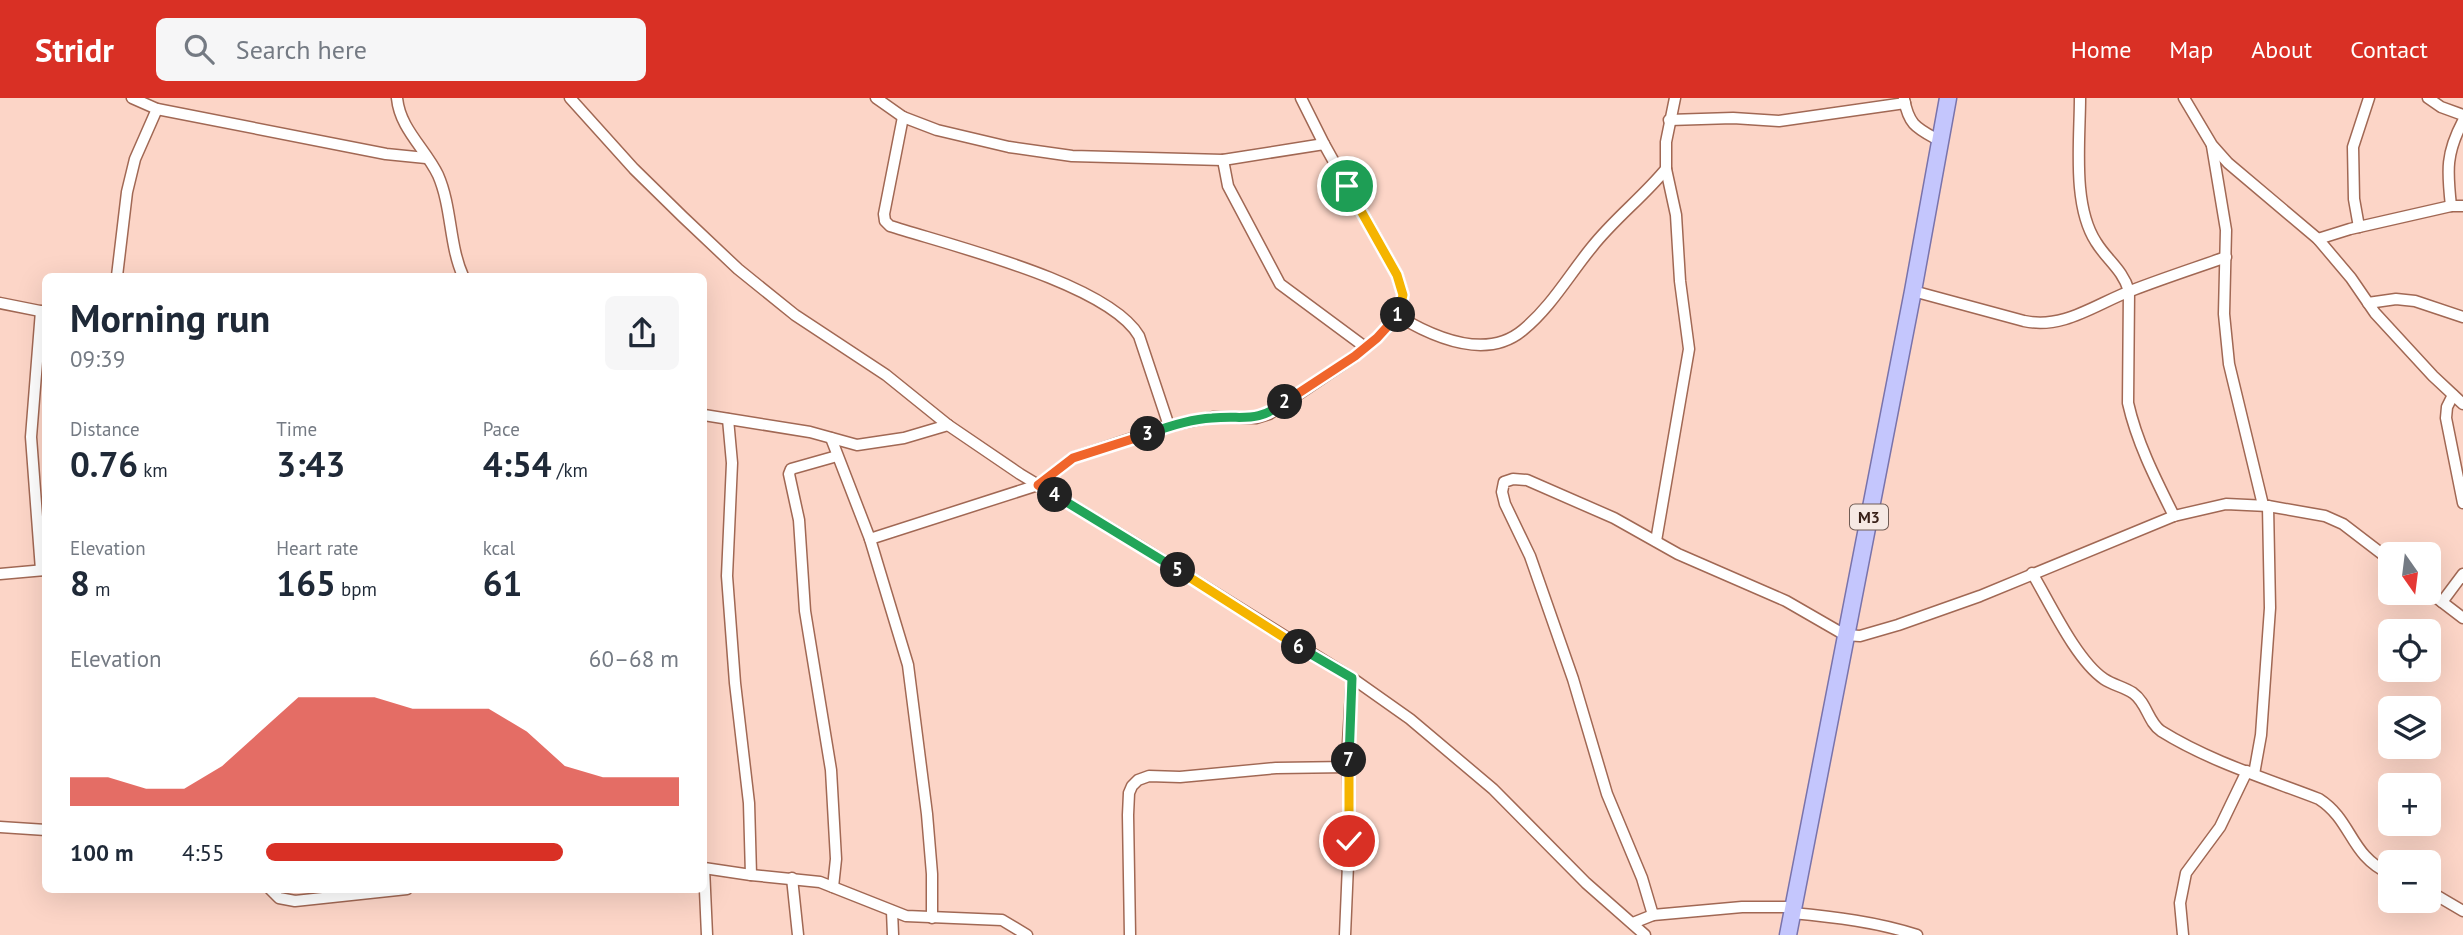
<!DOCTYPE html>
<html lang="en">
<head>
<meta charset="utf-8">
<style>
	:root { --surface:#fff; --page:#f6f6f7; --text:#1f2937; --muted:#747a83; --accent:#d93025 }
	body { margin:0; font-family:"PT Sans",sans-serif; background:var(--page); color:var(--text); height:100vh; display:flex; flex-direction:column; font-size:26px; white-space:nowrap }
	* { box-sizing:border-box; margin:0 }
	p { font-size:23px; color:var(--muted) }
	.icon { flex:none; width:38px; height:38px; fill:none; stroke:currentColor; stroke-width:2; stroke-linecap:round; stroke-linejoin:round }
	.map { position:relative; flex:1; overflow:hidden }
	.panel { position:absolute; left:42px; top:175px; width:665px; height:620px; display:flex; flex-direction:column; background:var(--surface); border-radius:10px; box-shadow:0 7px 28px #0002 }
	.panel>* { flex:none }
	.needle { width:46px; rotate:166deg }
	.fabs { position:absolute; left:2378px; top:444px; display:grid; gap:14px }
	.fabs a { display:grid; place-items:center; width:63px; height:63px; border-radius:10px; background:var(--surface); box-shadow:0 7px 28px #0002; font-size:35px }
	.pin { position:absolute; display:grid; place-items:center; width:60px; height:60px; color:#fff; margin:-30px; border:4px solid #fff; border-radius:50%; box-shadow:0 2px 7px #0007 }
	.km { position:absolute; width:35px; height:35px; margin:-18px; border-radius:50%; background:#222; color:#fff; font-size:19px; line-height:35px; text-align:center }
	.round { display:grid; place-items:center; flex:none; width:74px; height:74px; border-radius:10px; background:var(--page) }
	.overview { display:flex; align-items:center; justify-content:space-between; height:119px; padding:0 28px }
	h1 { font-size:38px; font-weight:800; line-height:52px }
	.stats { display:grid; grid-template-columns:repeat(3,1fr); gap:10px; height:119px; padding:7px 28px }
	.stats div { display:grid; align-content:center }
	.stats b { font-size:35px; font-weight:800 }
	.stats small { font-size:19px; font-weight:400 }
	.stats p { font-size:19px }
	.chart { height:196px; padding:14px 28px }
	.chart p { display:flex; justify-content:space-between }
	.chart svg { width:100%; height:126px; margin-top:7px; fill:var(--accent); opacity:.7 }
	ul { padding:0 28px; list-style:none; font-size:23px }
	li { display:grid; grid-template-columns:112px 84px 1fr; align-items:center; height:52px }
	li i { height:18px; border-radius:9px; background:var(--accent) }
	header { display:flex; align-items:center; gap:42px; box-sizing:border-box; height:98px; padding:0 35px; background:var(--accent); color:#fff }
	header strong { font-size:33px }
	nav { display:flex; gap:38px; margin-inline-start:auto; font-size:24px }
	.search { width:490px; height:63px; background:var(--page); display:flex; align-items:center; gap:18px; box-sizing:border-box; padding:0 24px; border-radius:10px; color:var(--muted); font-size:26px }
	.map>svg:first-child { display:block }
</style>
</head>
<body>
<header>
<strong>Stridr</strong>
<div class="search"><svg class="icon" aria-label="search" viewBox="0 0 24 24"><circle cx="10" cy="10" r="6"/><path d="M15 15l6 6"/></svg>Search here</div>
<nav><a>Home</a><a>Map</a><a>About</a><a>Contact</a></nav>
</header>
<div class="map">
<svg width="2463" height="837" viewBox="0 0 2463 837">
	<rect width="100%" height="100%" fill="#fcd5c7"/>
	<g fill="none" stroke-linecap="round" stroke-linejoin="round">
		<defs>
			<g id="minor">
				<path d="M132,0L157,11L386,56L426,60"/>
				<path d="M397,0C400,31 425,50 438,77C452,109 449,147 463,178"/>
				<path d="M570,0L634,71L683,119L738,171L795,217L886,277L948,327L1020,376L1143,450L1352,580L1410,621L1493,691L1586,785L1645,837"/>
				<path d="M876,0L903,19L937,32L1009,49L1072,58L1223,62L1324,46"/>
				<path d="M2080,0C2080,43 2072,107 2096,144C2107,162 2123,172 2129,193L2128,305C2137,345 2156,382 2174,418"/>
				<path d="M2184,0L2212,47L2228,65L2318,141L2351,180L2375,215L2433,278L2463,306"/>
				<path d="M2428,0L2441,9L2463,17"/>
				<path d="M1904,1C1909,28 1917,30 1940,43"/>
				<path d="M903,19L884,116L885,123L890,128C949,147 1108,185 1139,238L1169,328"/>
				<path d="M1669,22L1733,20L1779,23L1905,5"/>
				<path d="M2212,48L2226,132L2224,216L2229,266L2263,407"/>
				<path d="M1223,62L1228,88L1280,186L1365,249"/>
				<path d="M2451,108C2447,72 2446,55 2463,23"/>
				<path d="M2359,129L2354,101L2353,49L2369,0"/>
				<path d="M2318,141L2350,131L2451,108H2463"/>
				<path d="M117,178L127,94L135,61L157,11"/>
				<path d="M1913,193L2024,223C2064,232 2097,205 2133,192C2164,180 2195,170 2226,159"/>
				<path d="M0,205L45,214"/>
				<path d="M2368,205L2396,201L2415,203L2463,219"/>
				<path d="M1398,218C1433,239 1486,263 1523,232C1551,209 1569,177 1592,149C1614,121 1643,99 1666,71V44L1675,0"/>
				<path d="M2453,297L2447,309L2446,320L2463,405"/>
				<path d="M704,317L810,334L857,347L904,340L948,327"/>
				<path d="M728,321L732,365L727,478L735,585L749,705L751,777"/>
				<path d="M831,340L870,441L908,567L927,716L932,776V820"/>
				<path d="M870,441L1038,387L1073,360L1169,328L1213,319L1256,320L1269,316L1355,258L1377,240L1398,218L1403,197L1397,177L1324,46L1301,0"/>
				<path d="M1656,443L1689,251L1680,183L1676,117L1666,71"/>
				<path d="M41,472L31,339L41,213"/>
				<path d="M2032,475C2050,505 2076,562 2104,581C2113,587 2124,589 2133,595C2147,605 2148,624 2161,633C2209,663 2267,681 2319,701C2353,723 2349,757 2390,776"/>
				<path d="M0,476L45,472"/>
				<path d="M2429,494L2463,520"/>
				<path d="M2442,504L2463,476"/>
				<path d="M2254,676L2261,637L2270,510L2268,408"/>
				<path d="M0,729L46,732"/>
				<path d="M704,770L751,777L820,784L906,818L1002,822L1027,837"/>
				<path d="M704,770L707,837"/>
				<path d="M792,780L798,837"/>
				<path d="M833,789L836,761L831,672L805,513L799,422L789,376L791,371L837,358"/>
				<path d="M270,791L279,800L295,803L407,791"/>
				<path d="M2429,793L2463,813"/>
				<path d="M1793,809H1742L1653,817L1642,780L1607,696L1573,581L1530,458L1505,406L1502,394L1504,384L1513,381L1527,382L1614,420L1678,456L1786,503L1845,537L1860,538L1898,527L1980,498L2174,418L2226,406L2268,408L2325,418L2343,426L2390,462"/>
				<path d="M892,813L893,837"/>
				<path d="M1792,815C1835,819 1877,824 1917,837"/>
				<path d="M1633,825L1653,817"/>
				<path d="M1130,837L1128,717L1129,695L1132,688L1138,682L1149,678L1180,679L1276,670L1349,669"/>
				<path d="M1345,837L1349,743L1348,645L1352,580"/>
				<path d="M2183,837L2180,805L2186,775L2220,729L2247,673"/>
			</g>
			<path id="primary" d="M1788,837L1913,193L1948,0"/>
		</defs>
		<use href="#minor" stroke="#a16854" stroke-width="13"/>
		<use href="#primary" stroke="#7973ab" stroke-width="19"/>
		<use href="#minor" stroke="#fff" stroke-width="10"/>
		<use href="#primary" stroke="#c4c6fd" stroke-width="16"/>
	</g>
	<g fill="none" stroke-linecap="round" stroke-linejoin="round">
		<defs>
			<path id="split-1" d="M1347,88L1397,177L1403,197L1398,217"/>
			<path id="split-2" d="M1285,304L1355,258L1377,240L1398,217"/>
			<path id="split-3" d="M1148,336C1169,328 1190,321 1212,320C1246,317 1255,326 1285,304"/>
			<path id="split-4" d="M1055,397L1038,387L1073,360L1148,336"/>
			<path id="split-5" d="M1055,397L1178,472"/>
			<path id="split-6" d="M1178,472L1299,549"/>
			<path id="split-7" d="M1299,549L1352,580L1349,662"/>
			<path id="split-8" d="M1349,743V662"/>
		</defs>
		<use href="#split-1" stroke="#fff" stroke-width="14"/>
		<use href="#split-2" stroke="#fff" stroke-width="14"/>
		<use href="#split-3" stroke="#fff" stroke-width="14"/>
		<use href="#split-4" stroke="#fff" stroke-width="14"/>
		<use href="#split-5" stroke="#fff" stroke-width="14"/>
		<use href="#split-6" stroke="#fff" stroke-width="14"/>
		<use href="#split-7" stroke="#fff" stroke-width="14"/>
		<use href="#split-8" stroke="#fff" stroke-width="14"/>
		<use href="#split-1" stroke="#f5b400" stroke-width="9"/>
		<use href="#split-2" stroke="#f0652b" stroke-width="9"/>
		<use href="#split-3" stroke="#22a559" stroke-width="9"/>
		<use href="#split-4" stroke="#f0652b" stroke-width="9"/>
		<use href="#split-5" stroke="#22a559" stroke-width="9"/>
		<use href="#split-6" stroke="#f5b400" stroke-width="9"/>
		<use href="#split-7" stroke="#22a559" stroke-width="9"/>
		<use href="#split-8" stroke="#f5b400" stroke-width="9"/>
	</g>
	<g text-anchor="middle" stroke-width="5" stroke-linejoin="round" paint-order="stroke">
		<rect fill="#f6e9e4" stroke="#705c54" stroke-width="2" x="1850" y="406.5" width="38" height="25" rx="5"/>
		<g font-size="16" font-weight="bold" fill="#371f17">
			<text x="1869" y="425">M3</text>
		</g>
	</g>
</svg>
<div class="fabs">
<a><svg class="needle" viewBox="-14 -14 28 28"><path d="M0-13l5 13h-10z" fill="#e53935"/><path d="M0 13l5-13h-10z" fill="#747a83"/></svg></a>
<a><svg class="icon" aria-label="locate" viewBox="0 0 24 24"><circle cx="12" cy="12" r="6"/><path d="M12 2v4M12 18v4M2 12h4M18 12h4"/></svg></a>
<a><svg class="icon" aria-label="layers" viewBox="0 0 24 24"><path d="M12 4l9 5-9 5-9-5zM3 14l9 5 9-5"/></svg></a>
<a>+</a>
<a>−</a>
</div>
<div class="pin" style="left:1347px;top:88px;background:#1e9e55"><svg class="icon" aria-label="arrive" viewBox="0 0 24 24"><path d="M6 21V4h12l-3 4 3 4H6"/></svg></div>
<div class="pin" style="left:1349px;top:743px;background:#d93025"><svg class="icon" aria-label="check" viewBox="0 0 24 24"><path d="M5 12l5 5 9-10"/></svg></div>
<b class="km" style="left:1398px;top:217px">1</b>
<b class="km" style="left:1285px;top:304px">2</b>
<b class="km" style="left:1148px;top:336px">3</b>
<b class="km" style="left:1055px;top:397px">4</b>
<b class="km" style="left:1178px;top:472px">5</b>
<b class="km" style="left:1299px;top:549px">6</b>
<b class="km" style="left:1349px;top:662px">7</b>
<section class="panel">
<div class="overview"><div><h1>Morning run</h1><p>09:39</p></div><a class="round"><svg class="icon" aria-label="share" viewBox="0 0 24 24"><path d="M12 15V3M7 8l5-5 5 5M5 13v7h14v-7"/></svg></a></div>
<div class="stats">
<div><p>Distance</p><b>0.76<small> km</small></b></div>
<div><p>Time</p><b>3:43</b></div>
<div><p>Pace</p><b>4:54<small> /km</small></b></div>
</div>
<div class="stats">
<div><p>Elevation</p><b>8<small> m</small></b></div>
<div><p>Heart rate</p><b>165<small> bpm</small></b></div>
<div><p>kcal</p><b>61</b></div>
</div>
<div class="chart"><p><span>Elevation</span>60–68 m</p>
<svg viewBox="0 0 160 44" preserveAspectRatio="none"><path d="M0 44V34L10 34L20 38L30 38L40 30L50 18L60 6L70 6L80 6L90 10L100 10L110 10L120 18L130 30L140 34L150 34L160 34V44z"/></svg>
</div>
<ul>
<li><b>100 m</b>4:55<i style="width:72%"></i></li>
</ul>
</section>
</div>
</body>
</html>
